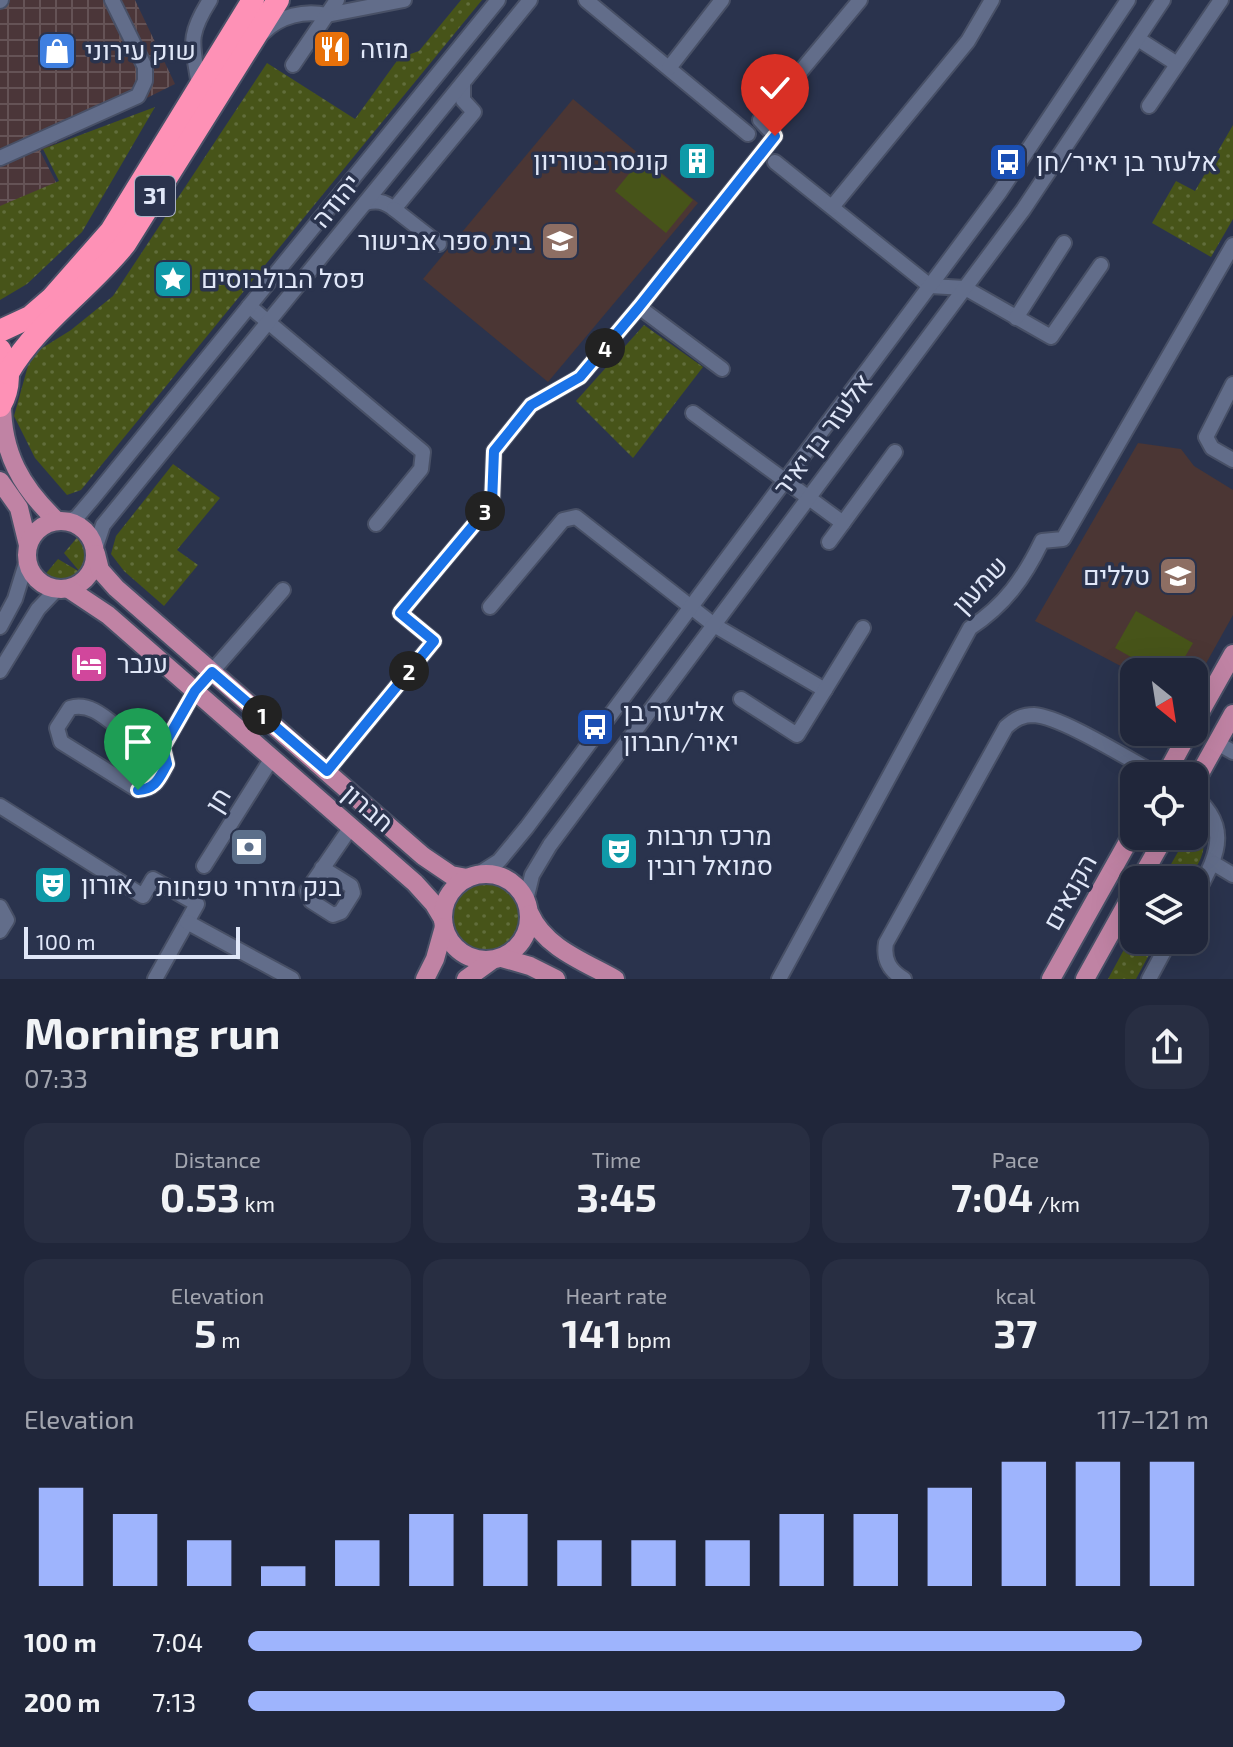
<!DOCTYPE html>
<html lang="en">
<head>
<meta charset="utf-8">
<style>
	:root { --surface:#20263a; --page:#282e42; --text:#f1f3f6; --muted:#a2a5af; --line:#3d4354; --accent:#9eb4fd }
	body { margin:0; font-family:"Exo 2",Heebo,sans-serif; background:var(--page); color:var(--text); height:100vh; display:flex; flex-direction:column; font-size:30px; white-space:nowrap }
	* { box-sizing:border-box; margin:0 }
	p { font-size:26px; color:var(--muted) }
	.icon { flex:none; width:44px; height:44px; fill:none; stroke:currentColor; stroke-width:2; stroke-linecap:round; stroke-linejoin:round }
	.map { position:relative; height:979px; overflow:hidden }
	.side { display:flex; flex-direction:column; background:var(--surface); flex:1 }
	.side>* { flex:none }
	.needle { width:52px; rotate:150deg }
	.controls { position:absolute; left:1120px; top:658px; display:grid; gap:16px }
	.controls a { display:grid; place-items:center; width:88px; height:88px; border-radius:16px; background:var(--surface); box-shadow:0 8px 32px #0002,0 0 0 2px var(--line); font-size:40px }
	.scale { position:absolute; left:24px; bottom:20px; width:216px; box-sizing:border-box; padding-left:8px; border:4px solid #e0e7f8; border-top:0; font-size:22px; line-height:28px; white-space:nowrap; color:#e0e7f8; -webkit-text-stroke:6px #2a334d; paint-order:stroke }
	.pin { position:absolute; display:grid; place-items:center; width:68px; height:68px; color:#fff; margin:-82px -34px; border-radius:50% 50% 50% 0; rotate:-45deg; box-shadow:0 0 8px #0007 }
	.pin .icon { rotate:45deg }
	.km { position:absolute; width:40px; height:40px; margin:-20px; border-radius:50%; background:#222; color:#fff; font-size:22px; line-height:40px; text-align:center }
	.round { display:grid; place-items:center; flex:none; width:84px; height:84px; border-radius:24px; background:var(--page) }
	.headline { display:flex; align-items:center; justify-content:space-between; height:136px; padding:0 24px }
	h1 { font-size:44px; font-weight:700; line-height:60px }
	.metrics { display:grid; grid-template-columns:repeat(3,1fr); gap:12px; height:136px; padding:8px 24px }
	.metrics div { display:grid; align-content:center; border-radius:20px; background:var(--page); text-align:center }
	.metrics b { font-size:40px; font-weight:700 }
	.metrics small { font-size:22px; font-weight:400 }
	.metrics p { font-size:22px }
	.chart { height:224px; padding:16px 24px }
	.chart p { display:flex; justify-content:space-between }
	.chart svg { width:100%; height:144px; margin-top:8px; stroke:var(--accent); stroke-width:6 }
	ul { padding:0 24px; list-style:none; font-size:26px }
	li { display:grid; grid-template-columns:128px 96px 1fr; align-items:center; height:60px }
	li i { height:20px; border-radius:10px; background:var(--accent) }
	.map>svg:first-child { display:block }
</style>
</head>
<body>
<div class="map">
<svg width="1233" height="979" viewBox="0 0 1233 979">
	<defs>
		<pattern id="industrial-grid" width="8" height="8" patternUnits="userSpaceOnUse" patternTransform="scale(2)"><rect width="8" height="8" fill="#4b3639"/><path d="M0 4h8M4 0v8" fill="none" stroke="#655356"/></pattern>
		<pattern id="green-dots" width="8" height="8" patternUnits="userSpaceOnUse" patternTransform="scale(2)"><rect width="8" height="8" fill="#475419"/><path d="M2 2h.1M6 6h.1" fill="none" stroke="#616d3b" stroke-width="1.8" stroke-linecap="round"/></pattern>
	</defs>
	<rect width="100%" height="100%" fill="#2a334d"/>
	<path fill="url(#industrial-grid)" d="M0,0H135L175,84L40,151L59,188L0,208Z"/>
	<g fill="#4b3634">
		<path d="M573,99L698,203L548,382L423,279Z"/>
		<path d="M1138,443L1181,449L1194,466L1233,490V615L1194,685V672L1134,673L1035,621Z"/>
	</g>
	<g fill="url(#green-dots)">
		<path d="M461,0H482L81,490L67,495L35,458L14,416L29,362L39,350L71,330L113,296L267,63L355,119L399,58L419,51Z"/>
		<path d="M155,107L82,232L27,284L0,300V206L59,181L43,149Z"/>
		<path d="M1233,125V219L1211,257L1152,223L1176,181L1195,191Z"/>
		<path d="M644,325L703,367L633,458L576,401Z"/>
		<path d="M173,464L220,498L177,550L198,565L164,606L124,571L111,554L116,536Z"/>
		<path d="M81,533C93,548 92,562 80,576L61,583L43,577L58,559L80,572L64,553Z"/>
		<path d="M1194,832L1202,836C1208,852 1196,867 1189,880H1162L1187,836H1194Z"/>
		<circle cx="486" cy="918" r="34"/>
		<path d="M1134,931V940H1157L1136,979H1108Z"/>
	</g>
	<g fill="#475419">
		<path d="M642,158L693,200L666,233L615,191Z"/>
		<path d="M1136,611L1193,643L1176,672H1158L1115,648Z"/>
	</g>
	<g fill="none" stroke-linecap="round" stroke-linejoin="round">
		<defs>
			<g id="minor">
				<path d="M586,0L748,134"/>
				<path d="M0,1L1,0"/>
				<path d="M264,32C280,16 304,10 327,15L404,0"/>
				<path d="M1138,39L1177,64"/>
				<path d="M293,65L337,0"/>
				<path d="M669,68L722,0"/>
				<path d="M199,86C193,44 186,38 210,0"/>
				<path d="M1149,106L1221,0"/>
				<path d="M0,158L138,96L145,81V67L112,0"/>
				<path d="M775,162L930,286L965,288L1051,337L1101,265"/>
				<path d="M365,203C377,200 384,201 394,209L474,112L463,100V83"/>
				<path d="M832,207L968,41L992,0"/>
				<path d="M394,209L439,244"/>
				<path d="M249,306L423,452L421,469L376,524"/>
				<path d="M639,307L722,369"/>
				<path d="M1016,318L1064,243"/>
				<path d="M1233,384L1206,437L1212,448L1233,460"/>
				<path d="M693,413L843,523"/>
				<path d="M69,521L77,517L94,497L498,0"/>
				<path d="M829,542L895,452"/>
				<path d="M95,549L103,525L530,0"/>
				<path d="M490,607L563,520L576,517L714,625L825,690"/>
				<path d="M0,627L15,599L27,560"/>
				<path d="M0,671L38,609L57,589"/>
				<path d="M741,699L797,735L863,628"/>
				<path d="M1217,743L1233,752"/>
				<path d="M163,747C129,755 104,697 70,708L57,728L61,742L138,790C156,789 160,778 167,764L163,747L195,691L283,590"/>
				<path d="M327,771L434,641L400,613L492,503L494,451L531,405L580,377L639,307L775,136L760,120L860,0"/>
				<path d="M1194,796C1233,828 1216,859 1194,898"/>
				<path d="M0,806L143,896L153,879L197,904L155,979"/>
				<path d="M1213,863L1233,875"/>
				<path d="M204,866L272,758"/>
				<path d="M322,868L351,886L353,893L341,912L333,915L311,901L307,891L351,827"/>
				<path d="M477,875L499,861L527,827L999,193L1128,0"/>
				<path d="M526,900L532,875L550,845L1023,210L1163,0"/>
				<path d="M0,907L7,920L0,931"/>
				<path d="M187,922L292,979"/>
				<path d="M779,979L970,628C1005,605 1024,578 1042,541L1063,539L1233,245"/>
				<path d="M904,979C890,971 883,960 886,943L1006,727C1015,719 1022,715 1034,715C1063,717 1131,761 1160,776"/>
				<path d="M1149,979L1170,940"/>
			</g>
			<g id="major">
				<path d="M2,403C2,453 21,487 57,521"/>
				<path d="M0,481L19,508L28,545"/>
				<circle cx="61" cy="555" r="34"/>
				<path d="M96,554L100,570L116,588L423,856L451,875L467,878"/>
				<path d="M69,589L108,615L415,883L434,904L443,919"/>
				<path d="M1194,723L1233,654"/>
				<path d="M1165,776L1189,732"/>
				<path d="M1194,784L1233,714"/>
				<circle cx="486" cy="917" r="43"/>
				<path d="M1140,880L1165,836"/>
				<path d="M530,914C545,948 585,962 615,979"/>
				<path d="M502,958L530,966L556,979"/>
				<path d="M425,979L435,959L444,927"/>
				<path d="M466,979L491,961"/>
				<path d="M1051,979L1134,831"/>
				<path d="M1085,979L1134,891"/>
			</g>
			<g id="highway">
				<path d="M0,331L30,317L52,298L111,231L253,0"/>
				<path d="M0,350C11,368 10,388 0,406"/>
				<path d="M8,373C37,323 89,289 125,244L278,0"/>
			</g>
		</defs>
		<use href="#minor" stroke="#485066" stroke-width="18"/>
		<use href="#major" stroke="#485066" stroke-width="22"/>
		<use href="#highway" stroke="#485066" stroke-width="26"/>
		<use href="#minor" stroke="#626d8a" stroke-width="14"/>
		<use href="#major" stroke="#c083a4" stroke-width="18"/>
		<use href="#highway" stroke="#fe91b6" stroke-width="22"/>
	</g>
	<g fill="none" stroke-linecap="round" stroke-linejoin="round">
		<defs>
			<path id="route" d="M138,790C156,789 159,778 167,764L163,747L195,691L212,672L327,771L434,641L400,613L492,503L494,451L531,405L580,377L639,307L775,136"/>
		</defs>
		<use href="#route" stroke="#fff" stroke-width="16"/>
		<use href="#route" stroke="#1a73e8" stroke-width="10"/>
	</g>
	<defs>
		<symbol id="restaurant-square" viewBox="-11 -11 22 22"><rect x="-9" y="-9" width="18" height="18" rx="4" fill="#e8710a" stroke="#2a334d"/><path d="M-5-6h1v4h1v-4h1v4h1v-4h1v5L-1.5 .5V6h-2V.5L-5-1ZM5-6V6H3V1.5H1.5Q1.5-4 5-6Z" fill="#fff"/></symbol>
		<symbol id="shop-square" viewBox="-11 -11 22 22"><rect x="-9" y="-9" width="18" height="18" rx="4" fill="#3f7fe0" stroke="#2a334d"/><path d="M-5-2.5h2.3a2.7 3.5 0 0 1 5.4 0H5L5.5 6h-11ZM-1.5-2.5h3a1.5 2.3 0 0 0-3 0Z" fill="#fff"/></symbol>
		<symbol id="building-square" viewBox="-11 -11 22 22"><rect x="-9" y="-9" width="18" height="18" rx="4" fill="#0f9aa8" stroke="#2a334d"/><path d="M-4-6H4V6H1V3H-1V6H-4ZM-2.5-4.3h1.7v1.8h-1.7ZM.8-4.3h1.7v1.8H.8ZM-2.5-1h1.7V.8h-1.7ZM.8-1h1.7V.8H.8Z" fill="#fff"/></symbol>
		<symbol id="bus-square" viewBox="-11 -11 22 22"><rect x="-9" y="-9" width="18" height="18" rx="4" fill="#1a4fb4" stroke="#2a334d"/><path d="M-5-6H5V4H4V6H2V4H-2V6H-4V4H-5ZM-3.5-4V0h7V-4ZM-3.5 1.2v1.5H-2V1.2ZM2 1.2v1.5H3.5V1.2Z" fill="#fff"/></symbol>
		<symbol id="school-square" viewBox="-11 -11 22 22"><rect x="-9" y="-9" width="18" height="18" rx="4" fill="#8d6e63" stroke="#2a334d"/><path d="M0-5L7-2L0 1L-7-2ZM-4 1L0 2.5L4 1V4Q0 6-4 4Z" fill="#fff"/></symbol>
		<symbol id="sight-square" viewBox="-11 -11 22 22"><rect x="-9" y="-9" width="18" height="18" rx="4" fill="#0f9aa8" stroke="#2a334d"/><path d="M0-6L1.8-2.2L6-1.7L2.9 1.2L3.7 5.4L0 3.3L-3.7 5.4L-2.9 1.2L-6-1.7L-1.8-2.2Z" fill="#fff"/></symbol>
		<symbol id="hotel-square" viewBox="-11 -11 22 22"><rect x="-9" y="-9" width="18" height="18" rx="4" fill="#d1479c" stroke="#2a334d"/><path d="M-6-4.5h1.5V1H6V5H4.5V3h-9V5H-6ZM-4 0a1.8 1.8 0 1 1 3.6 0ZM.5 0V-2.5h3Q6-2.5 6 0Z" fill="#fff"/></symbol>
		<symbol id="bank-square" viewBox="-11 -11 22 22"><rect x="-9" y="-9" width="18" height="18" rx="4" fill="#5c6f8a" stroke="#2a334d"/><path d="M-6-4H6V4H-6ZM0-2.3a2.3 2.3 0 1 0 0 4.6a2.3 2.3 0 1 0 0-4.6Z" fill="#fff"/></symbol>
		<symbol id="theatre-square" viewBox="-11 -11 22 22"><rect x="-9" y="-9" width="18" height="18" rx="4" fill="#0f9aa8" stroke="#2a334d"/><path d="M-5-5.5Q0-4 5-5.5V0Q5 5 0 6Q-5 5-5 0ZM-3.3-2.5H-1v1.5H-3.3ZM1-2.5H3.3v1.5H1ZM-2.8 1Q0 5.5 2.8 1Z" fill="#fff"/></symbol>
	</defs>
	<g fill-rule="evenodd">
		<use href="#restaurant-square" x="310" y="27" width="44" height="44"/>
		<use href="#shop-square" x="35" y="29" width="44" height="44"/>
		<use href="#building-square" x="675" y="139" width="44" height="44"/>
		<use href="#bus-square" x="986" y="140" width="44" height="44"/>
		<use href="#school-square" x="538" y="219" width="44" height="44"/>
		<use href="#sight-square" x="151" y="257" width="44" height="44"/>
		<use href="#school-square" x="1156" y="554" width="44" height="44"/>
		<use href="#hotel-square" x="67" y="642" width="44" height="44"/>
		<use href="#bus-square" x="573" y="705" width="44" height="44"/>
		<use href="#bank-square" x="227" y="825" width="44" height="44"/>
		<use href="#theatre-square" x="597" y="829" width="44" height="44"/>
		<use href="#theatre-square" x="31" y="863" width="44" height="44"/>
	</g>
	<g text-anchor="middle" stroke-width="7" stroke-linejoin="round" paint-order="stroke">
		<rect fill="#2a334d" stroke="#a9b1c5" stroke-width="2" x="135" y="176" width="40" height="40" rx="6"/>
		<g font-size="24" font-weight="bold" fill="#e0e7f8">
			<text x="155" y="204">31</text>
		</g>
		<g font-size="26" fill="#e0e7f8" stroke="#2a334d" text-anchor="start">
			<text x="360" y="58">מוזה</text>
			<text x="85" y="60">שוק עירוני</text>
			<text x="669" y="170" text-anchor="end">קונסרבטוריון</text>
			<text x="1036" y="171">אלעזר בן יאיר/חן</text>
			<text x="532" y="250" text-anchor="end">בית ספר אבישור</text>
			<text x="201" y="288">פסל הבולבוסים</text>
			<text x="1150" y="585" text-anchor="end">טללים</text>
			<text x="117" y="673">ענבר</text>
			<text x="623" y="721">אליעזר בן<tspan x="623" dy="30">יאיר/חברון</tspan></text>
			<text x="647" y="845">מרכז תרבות<tspan x="647" dy="30">סמואל רובין</tspan></text>
			<text x="81" y="894">אורון</text>
			<text x="249" y="896" text-anchor="middle">בנק מזרחי טפחות</text>
		</g>
		<g font-size="26" fill="#e0e7f8" stroke="#2a334d">
			<text transform="translate(336 201) rotate(-51)" y="9">יהודה</text>
			<text transform="translate(823 435) rotate(-53)" y="9">אלעזר בן יאיר</text>
			<text transform="translate(980 585) rotate(-47)" y="9">שמעון</text>
			<text transform="translate(218 800) rotate(-58)" y="9">חן</text>
			<text transform="translate(368 808) rotate(41)" y="9">חברון</text>
			<text transform="translate(1070 892) rotate(-61)" y="9">הקנאים</text>
		</g>
	</g>
</svg>
<div class="controls">
<a><svg class="needle" viewBox="-14 -14 28 28"><path d="M0-13l5 13h-10z" fill="#e53935"/><path d="M0 13l5-13h-10z" fill="#a2a5af"/></svg></a>
<a><svg class="icon" aria-label="locate" viewBox="0 0 24 24"><circle cx="12" cy="12" r="6"/><path d="M12 2v4M12 18v4M2 12h4M18 12h4"/></svg></a>
<a><svg class="icon" aria-label="layers" viewBox="0 0 24 24"><path d="M12 4l9 5-9 5-9-5zM3 14l9 5 9-5"/></svg></a>
</div>
<div class="scale">100 m</div>
<div class="pin" style="left:138px;top:790px;background:#1e9e55"><svg class="icon" aria-label="arrive" viewBox="0 0 24 24"><path d="M6 21V4h12l-3 4 3 4H6"/></svg></div>
<div class="pin" style="left:775px;top:136px;background:#d93025"><svg class="icon" aria-label="check" viewBox="0 0 24 24"><path d="M5 12l5 5 9-10"/></svg></div>
<b class="km" style="left:262px;top:715px">1</b>
<b class="km" style="left:409px;top:671px">2</b>
<b class="km" style="left:485px;top:511px">3</b>
<b class="km" style="left:605px;top:348px">4</b>
</div>
<section class="side">
<div class="headline"><div><h1>Morning run</h1><p>07:33</p></div><a class="round"><svg class="icon" aria-label="share" viewBox="0 0 24 24"><path d="M12 15V3M7 8l5-5 5 5M5 13v7h14v-7"/></svg></a></div>
<div class="metrics">
<div><p>Distance</p><b>0.53<small> km</small></b></div>
<div><p>Time</p><b>3:45</b></div>
<div><p>Pace</p><b>7:04<small> /km</small></b></div>
</div>
<div class="metrics">
<div><p>Elevation</p><b>5<small> m</small></b></div>
<div><p>Heart rate</p><b>141<small> bpm</small></b></div>
<div><p>kcal</p><b>37</b></div>
</div>
<div class="chart"><p><span>Elevation</span>117–121 m</p>
<svg viewBox="0 0 160 44" preserveAspectRatio="none"><path d="M5 44V14M15 44V22M25 44V30M35 44V38M45 44V30M55 44V22M65 44V22M75 44V30M85 44V30M95 44V30M105 44V22M115 44V22M125 44V14M135 44V6M145 44V6M155 44V6"/></svg>
</div>
<ul>
<li><b>100 m</b>7:04<i style="width:93%"></i></li>
<li><b>200 m</b>7:13<i style="width:85%"></i></li>
</ul>
</section>
</body>
</html>
